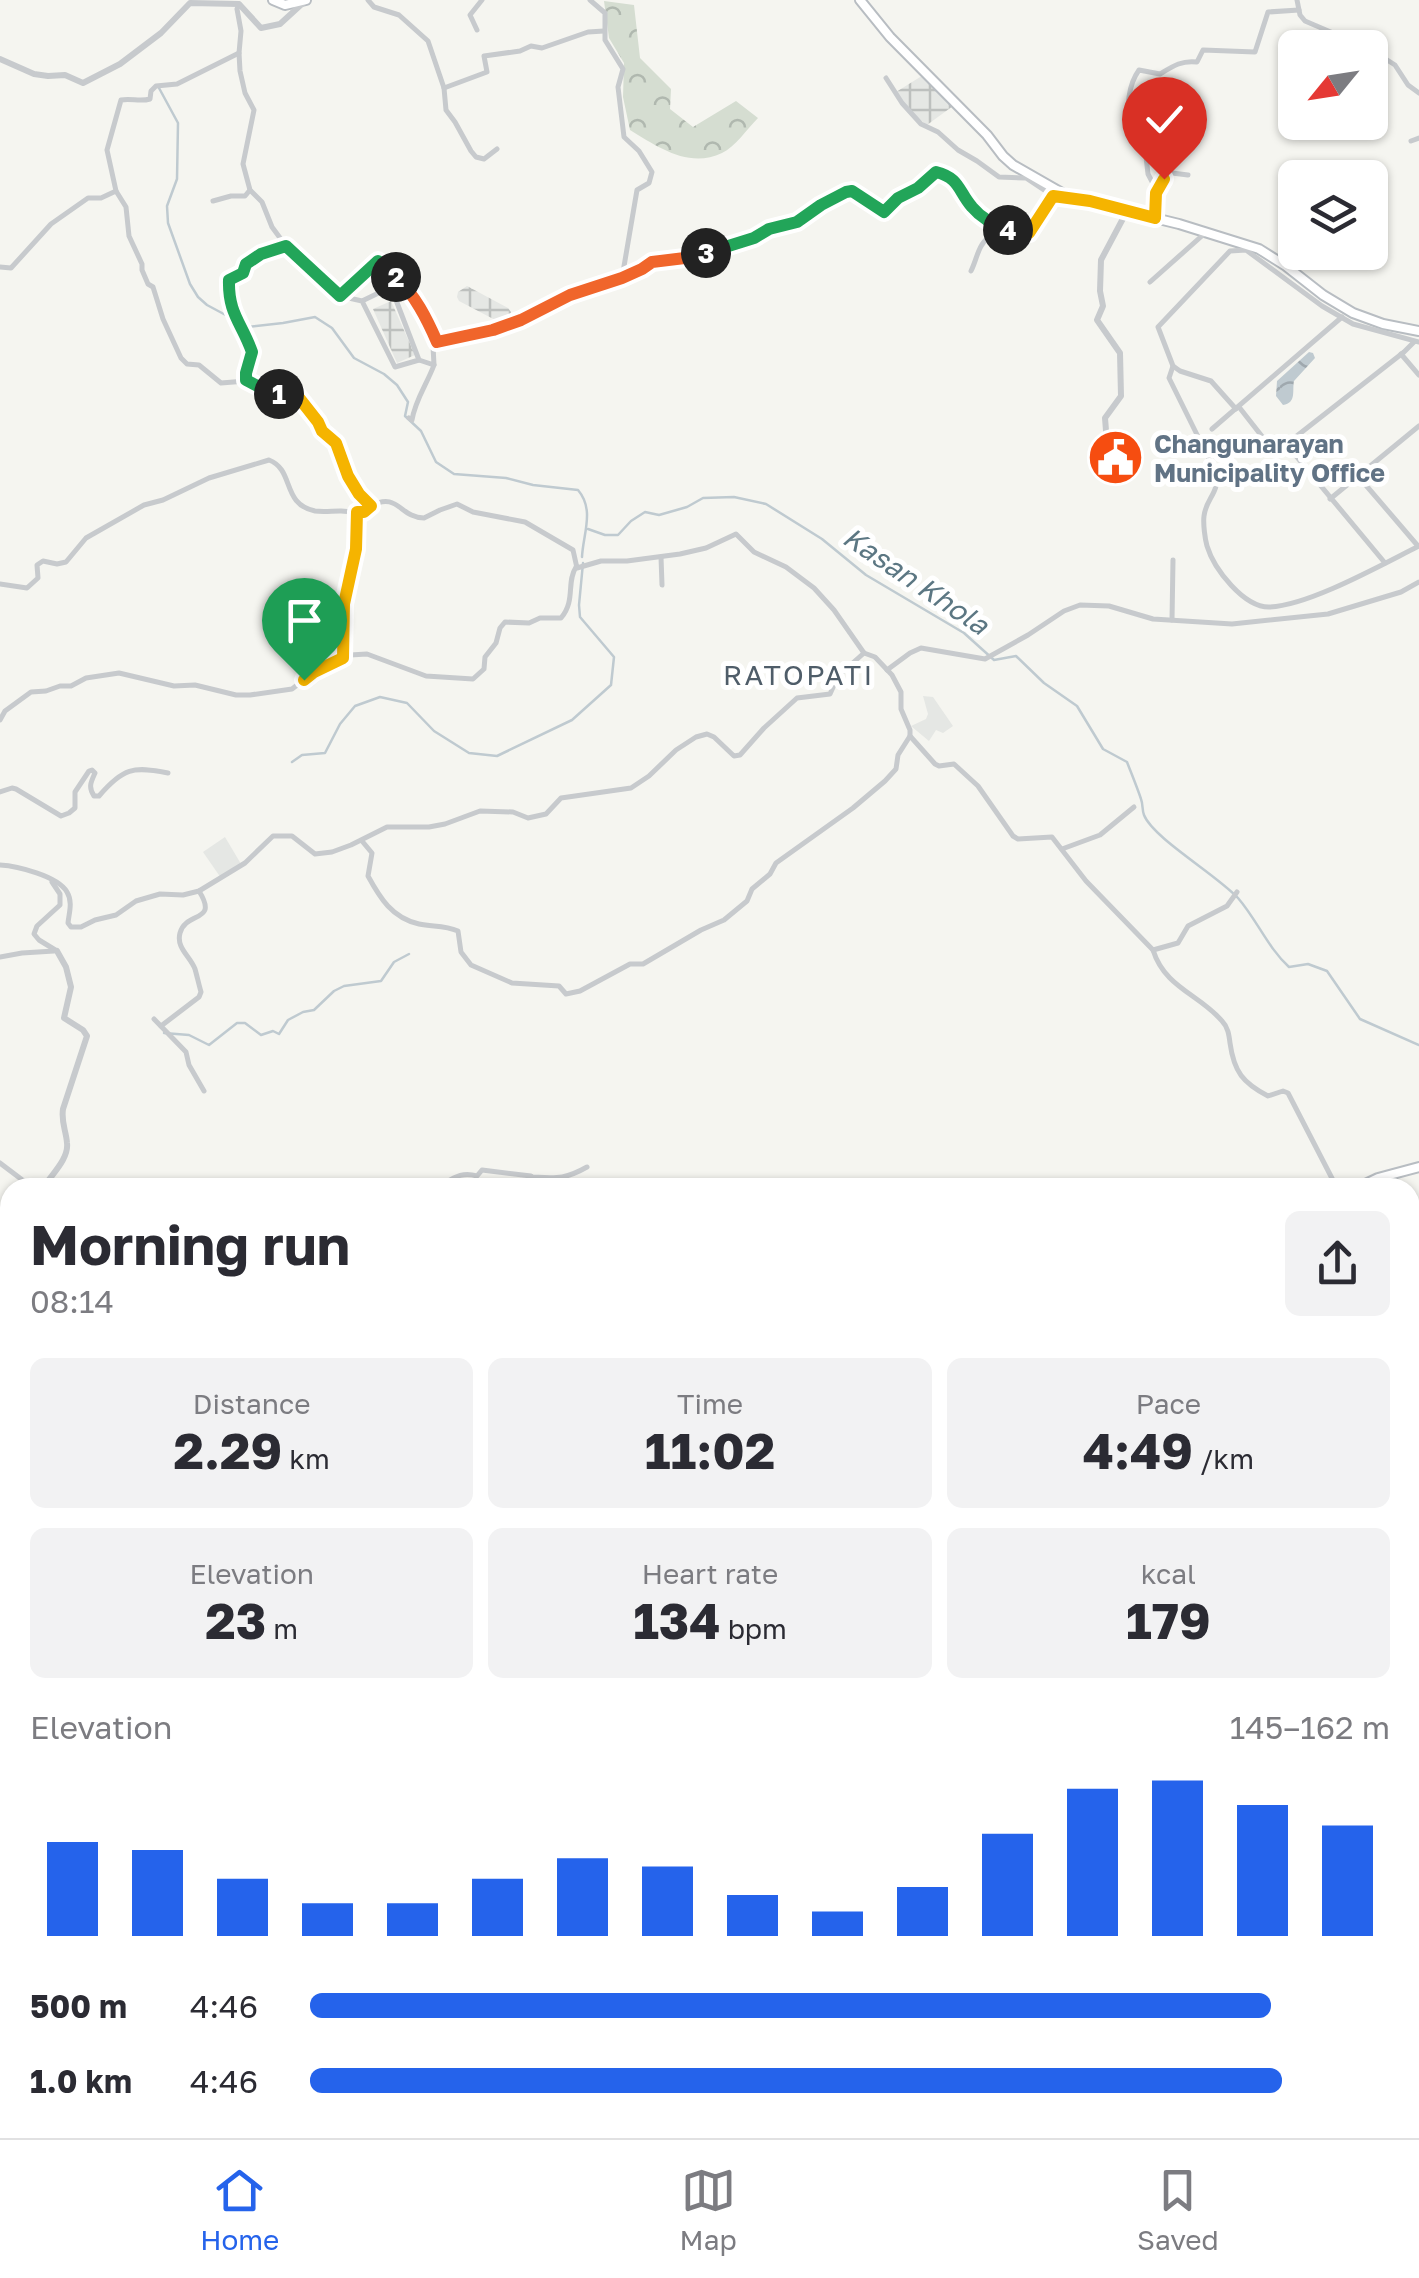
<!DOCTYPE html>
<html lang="en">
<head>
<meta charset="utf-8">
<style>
	:root { --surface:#fff; --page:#f2f2f3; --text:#2b2b33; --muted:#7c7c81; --line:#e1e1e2; --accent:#2563eb }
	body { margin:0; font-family:"Golos Text",sans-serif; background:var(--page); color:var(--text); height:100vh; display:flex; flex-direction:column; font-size:38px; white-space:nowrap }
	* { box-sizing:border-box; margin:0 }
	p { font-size:32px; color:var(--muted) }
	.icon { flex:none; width:55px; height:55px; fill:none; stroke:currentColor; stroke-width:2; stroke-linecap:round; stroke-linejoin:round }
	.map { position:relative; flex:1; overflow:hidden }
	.panel { position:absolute; left:0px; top:1178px; width:1420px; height:962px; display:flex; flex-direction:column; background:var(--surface); border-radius:30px 30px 0 0; box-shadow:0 2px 8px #0004 }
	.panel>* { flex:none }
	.needle { width:65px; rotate:240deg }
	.buttons { position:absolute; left:1278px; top:30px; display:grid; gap:20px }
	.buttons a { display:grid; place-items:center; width:110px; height:110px; border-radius:15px; background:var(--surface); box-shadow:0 2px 8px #0004; font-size:50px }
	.pin { position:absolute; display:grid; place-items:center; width:85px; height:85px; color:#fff; margin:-102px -42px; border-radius:50% 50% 50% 0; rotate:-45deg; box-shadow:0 0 10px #0007 }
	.pin .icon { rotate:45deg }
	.km { position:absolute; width:50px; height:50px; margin:-25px; border-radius:50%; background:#222; color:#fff; font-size:28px; line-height:50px; text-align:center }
	.round { display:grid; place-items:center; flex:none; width:105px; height:105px; border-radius:15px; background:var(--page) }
	.overview { display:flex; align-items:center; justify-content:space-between; height:170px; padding:0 30px }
	h1 { font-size:55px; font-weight:700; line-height:75px }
	.stats { display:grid; grid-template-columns:repeat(3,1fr); gap:15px; height:170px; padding:10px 30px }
	.stats div { display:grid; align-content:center; border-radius:15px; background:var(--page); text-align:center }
	.stats b { font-size:50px; font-weight:700 }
	.stats small { font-size:28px; font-weight:400 }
	.stats p { font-size:28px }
	.chart { height:280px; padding:20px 30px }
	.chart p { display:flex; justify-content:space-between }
	.chart svg { width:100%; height:180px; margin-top:10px; stroke:var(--accent); stroke-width:6 }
	ul { padding:0 30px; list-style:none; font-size:32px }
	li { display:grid; grid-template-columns:160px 120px 1fr; align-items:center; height:75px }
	li i { height:25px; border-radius:12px; background:var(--accent) }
	.tabs { display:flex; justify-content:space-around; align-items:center; height:140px; border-top:2px solid var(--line); background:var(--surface); font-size:28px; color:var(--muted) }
	.tabs a { display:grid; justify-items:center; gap:5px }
	.tabs .selected { color:var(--accent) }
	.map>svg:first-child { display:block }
</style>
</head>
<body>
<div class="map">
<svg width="1419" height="2138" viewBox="0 0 1419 2138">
	<defs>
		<pattern id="industrial-grid" width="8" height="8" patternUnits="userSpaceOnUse" patternTransform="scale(2.5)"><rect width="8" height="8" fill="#e5e7e4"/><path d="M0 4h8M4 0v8" fill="none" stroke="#bdc0be"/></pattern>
		<pattern id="forest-crowns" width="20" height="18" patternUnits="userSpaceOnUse" patternTransform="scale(2.5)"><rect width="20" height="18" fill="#d5ddd1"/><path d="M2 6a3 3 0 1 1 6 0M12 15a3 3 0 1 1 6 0" fill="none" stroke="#b0b8af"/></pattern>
		<pattern id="water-waves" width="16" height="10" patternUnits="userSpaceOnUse" patternTransform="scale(2.5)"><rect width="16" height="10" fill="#bfcad0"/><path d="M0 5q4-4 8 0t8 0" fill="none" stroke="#9fa8ae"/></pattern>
	</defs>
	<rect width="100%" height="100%" fill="#f5f5f0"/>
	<g fill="#e5e7e4">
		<path d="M923,696L933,697L953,726L943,733L936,730L929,741L911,726L926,719L928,714Z"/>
		<path d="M225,837L241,864L221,878L203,852Z"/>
	</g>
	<g fill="url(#industrial-grid)">
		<path d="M925,74L953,106L927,125L908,110L896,92Z"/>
		<path d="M467,286L508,308L511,312L510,317L501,323L459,301L457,297L458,292Z"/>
		<path d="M391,301L415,355L397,363L373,309Z"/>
	</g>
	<path fill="url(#forest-crowns)" d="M604,1L634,5L640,58L671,89L670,109L693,127L736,101L758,118C747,129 735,147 722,153C689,169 658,147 630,130L623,97L624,63L609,38Z"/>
	<path fill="url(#water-waves)" d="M1309,352L1313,353L1315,358L1294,381C1292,390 1297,403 1283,405L1276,396L1277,381Z"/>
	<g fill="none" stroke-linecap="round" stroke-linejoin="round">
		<g stroke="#bfcad0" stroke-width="2.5">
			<path d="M159,88L178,123L177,179L167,206L168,223L190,284L198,297L207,305L248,327L283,323L315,317L332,328L354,358L384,374L397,385L408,402L405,416L421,431L436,462L454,474L506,478L533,485L578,490C595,510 583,534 582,557"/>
			<path d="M588,529L605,535H618L631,521L645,512L659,515L687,507L703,498L734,497L766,504L822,539L866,575L964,633L994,660L1016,656L1044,683L1077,706L1103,749L1127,762C1132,775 1137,787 1141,799C1143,804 1142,810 1144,815C1153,838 1217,875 1238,898C1257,920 1268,948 1289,967L1308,964L1327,971L1360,1019L1419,1045"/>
			<path d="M292,762L302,755L325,753L340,724L355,706L380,697L407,703L434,731L469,753L497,756L572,720L611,685L614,657L580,617L579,605L583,563"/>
			<path d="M164,1033L189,1035L209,1045L237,1023H245L261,1035L273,1031L279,1034L288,1020L303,1012L314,1010L334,991L344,986L381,981L394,962L409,954"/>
			<path d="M1410,1245L1419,1237"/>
			<path d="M1159,2130L1165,2138"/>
		</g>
		<defs>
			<g id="secondary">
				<path d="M273,0L285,5L306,0"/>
				<path d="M860,0L890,37L987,135L1003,156L1013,165L1069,197L1179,224L1259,249L1286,266L1323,295L1353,313L1383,324L1419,331"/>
				<path d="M1357,1188L1378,1178L1419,1167"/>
				<path d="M1410,1851L1419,1837"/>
				<path d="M0,1959L10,1961"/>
				<path d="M1410,2095L1419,2116"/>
			</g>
		</defs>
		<use href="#secondary" stroke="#b8bdc2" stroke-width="12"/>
		<g stroke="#c7cacd" stroke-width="5">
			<path d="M368,0L374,7L399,15L428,41L444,88L446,110L455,122L471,151L476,157L484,159L497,149"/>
			<path d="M1297,0L1300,15L1305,21L1368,48"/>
			<path d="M239,4L237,9L241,31L239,53L240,71L245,93L254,110L243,164L250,190L262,202L272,227L286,246L340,296L362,301L391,287L419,360L395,367L362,301"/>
			<path d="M477,30L470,15L482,0"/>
			<path d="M1370,49L1395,65L1408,85L1419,93"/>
			<path d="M886,78L902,103L921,124L938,132L958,150L977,161L999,177L1026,178L1053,196"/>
			<path d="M444,88L487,72L484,56L520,51L531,46L542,48L588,32L604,31"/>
			<path d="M1411,141L1419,138"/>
			<path d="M116,191L126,207L129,236L142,264V270L148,284L153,287L163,319L181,358L187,364L199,365L221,383L246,381L273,394H296L312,417L318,421L323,431L336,443L348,476L359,493L371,506C398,491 400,518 424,518L440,510L457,504L473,512L525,522L573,550L577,568L601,561H627L680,554L706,548L736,534L754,552L786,567L814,588L834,610L864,653L875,657L892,675L901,692V709L910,730V736L935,764L939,766L954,764L978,786L1013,836L1018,839L1052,837L1086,881L1153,950C1165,988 1199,994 1222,1021C1228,1027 1229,1035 1230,1043C1234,1072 1243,1083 1268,1096L1283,1091L1288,1093L1337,1188"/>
			<path d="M1157,191L1148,174L1145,148L1141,150L1128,133C1128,111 1126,88 1139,70L1160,74C1173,66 1182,60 1197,62L1203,50L1255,52L1268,12L1299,10"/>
			<path d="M213,201L231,196H245L250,190"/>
			<path d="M1155,218C1156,198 1155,186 1172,173L1188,175"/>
			<path d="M0,267L11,268L51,224L88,198H101L116,191L107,150L121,100C131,98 140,102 150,99L151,91L156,86L177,84L239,53"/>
			<path d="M971,271C977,259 978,245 989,237L1021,238L1031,233"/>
			<path d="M622,278L642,269L652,262L693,257L754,238L769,229L797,223L821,205L846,191H851L884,212L897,199L918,188L937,172C960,178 957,189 970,205C985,224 1006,232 1029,233L1053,196L1067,197"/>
			<path d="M1150,282L1204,234"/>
			<path d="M341,295L379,261C404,285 424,309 437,342"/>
			<path d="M1401,354L1419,375"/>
			<path d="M419,360L434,365L433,346L437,342L493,330L570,295L622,278L637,190L649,183L652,172L639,151L624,137L618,87L623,69L605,40V13L590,0"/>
			<path d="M1173,366L1169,378L1216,473C1220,493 1206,498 1204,516C1203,524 1205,539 1207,546C1214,569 1244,608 1270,607C1310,605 1381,565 1419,546"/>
			<path d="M246,381L245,373L252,351C242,324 228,312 229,280L243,273L246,263L261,254L286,246"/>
			<path d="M1239,407L1275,453L1404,352L1414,342"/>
			<path d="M1236,409L1211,381L1180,371L1173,366L1158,327L1230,251L1246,250L1322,306L1353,324L1419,342"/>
			<path d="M409,418L412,420C415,400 427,384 434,365"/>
			<path d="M1212,429L1342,317"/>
			<path d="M1286,444L1385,563"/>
			<path d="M1358,476L1418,546"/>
			<path d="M1330,499L1419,426"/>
			<path d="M661,557L662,585"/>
			<path d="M0,584L27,588L38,578L37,565L43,561L57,564L66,562L86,538L144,505L163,500L209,478L269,460C295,470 281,504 315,511C323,512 332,511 340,511C352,512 361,513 371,506"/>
			<path d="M1172,620L1173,560"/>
			<path d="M343,658L344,604L355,549L357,512"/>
			<path d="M887,670L910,653L921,648L985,659L1028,635L1064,611L1080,605L1109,606L1153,619L1232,624L1328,614L1401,592L1419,582"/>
			<path d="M0,720L5,711L31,692L46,691L60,686H71L86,678L119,673L174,686L195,685L236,695H250L292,689L314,672L335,660L350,655L367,654L426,676L473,679L484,669L485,657L496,643L500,628L505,622L529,623L540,618H561C576,600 566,583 576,567"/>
			<path d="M0,792L12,788L16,789L61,816L69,813L75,808V792L89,771L92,770L95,773C91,782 88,787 94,796H99C123,768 133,766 168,773"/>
			<path d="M362,841L372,853L368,876C380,898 392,918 419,924C433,927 444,925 458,931L461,952L471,965L512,983L559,986L566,994L580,991L630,964H643L701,930L724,920L747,901L752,889L770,874L776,863L853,808L885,781L896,769L898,755L910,736"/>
			<path d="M1062,849L1100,835L1134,807"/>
			<path d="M0,865C17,866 58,876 67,892C73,902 69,913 68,923L71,927H81L95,920L116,915L136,901L160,894L183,895L199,891L245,863L273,836H292L315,854L332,852L351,845L387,827H429L445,824L480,811L513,812L528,818L546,814L561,798L631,788L649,776L676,750L696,737L707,734L714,737L734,756L740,755L764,728L797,698L830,694L838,676L864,653"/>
			<path d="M52,882L60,894V905L37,926L34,934L39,940L57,951"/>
			<path d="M1153,950L1178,943L1188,926L1227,906L1237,892"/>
			<path d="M0,957L22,953L54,951"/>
			<path d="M154,1019L186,1052L189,1065L204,1091"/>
			<path d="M161,1026L199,997L201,992C199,985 197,976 195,969C190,956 176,948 180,933C186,911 219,923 199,891"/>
			<path d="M0,1163L33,1188"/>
			<path d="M531,1177C556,1178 564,1180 587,1167"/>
			<path d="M446,1188L445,1183C456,1176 464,1172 477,1176L482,1170L531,1176L527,1184L513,1188"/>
			<path d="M0,1745L10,1746"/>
			<path d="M1410,1808L1419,1803"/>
			<path d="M0,1823L10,1819"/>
			<path d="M594,2130L598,2138"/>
			<path d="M792,2130L797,2138"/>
			<path d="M547,2138L553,2130"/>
			<path d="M974,2138L976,2130"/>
		</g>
		<g stroke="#c7cacd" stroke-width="6">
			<path d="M0,59L34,74L48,76L65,75L83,83L120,64L161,33L190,3L239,4L261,28L280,24L304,2"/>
			<path d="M1107,443L1105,418L1121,396L1120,353L1097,320L1103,306L1100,291L1101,260L1127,211"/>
			<path d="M43,1188C51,1175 69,1159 67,1143C66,1130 61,1123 63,1109L87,1036L83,1030L64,1018L71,987L66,967L57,951"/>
			<path d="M10,1303L6,1312L10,1325"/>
			<path d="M0,1389L10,1372"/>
			<path d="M0,1405L10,1408"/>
			<path d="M10,1447L3,1465L10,1468"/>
			<path d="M1410,1647L1419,1646"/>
			<path d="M0,1973L3,1967L2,1959"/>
		</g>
		<use href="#secondary" stroke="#fff" stroke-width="8"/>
	</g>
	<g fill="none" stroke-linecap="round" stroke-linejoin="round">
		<defs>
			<path id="split-1" d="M279,394H296L318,422L322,431L336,443L348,476L359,494L371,506L364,512H357L356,549L344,604L343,658L314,672L304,680"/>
			<path id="split-2" d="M279,394H273L246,380V373L252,352C242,323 228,314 229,280L243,273L246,264L261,254L286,246L340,296L378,261L396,277"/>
			<path id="split-3" d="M396,277C415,295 427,319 437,342L493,330L521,320L570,295L622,278L642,269L652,262L693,257L706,253"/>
			<path id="split-4" d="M706,253L754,238L769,229L797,222L821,205L846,192L852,191L884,212L898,198L918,188L936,172C960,178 958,191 972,207C982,219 994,225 1008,230"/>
			<path id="split-5" d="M1008,230L1029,233L1053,196L1090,201L1155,218L1156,193L1164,179"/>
		</defs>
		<use href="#split-1" stroke="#fff" stroke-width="20"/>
		<use href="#split-2" stroke="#fff" stroke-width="20"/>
		<use href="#split-3" stroke="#fff" stroke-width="20"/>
		<use href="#split-4" stroke="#fff" stroke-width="20"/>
		<use href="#split-5" stroke="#fff" stroke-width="20"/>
		<use href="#split-1" stroke="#f5b400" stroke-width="12"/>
		<use href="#split-2" stroke="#22a559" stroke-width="12"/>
		<use href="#split-3" stroke="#f0652b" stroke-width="12"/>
		<use href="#split-4" stroke="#22a559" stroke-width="12"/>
		<use href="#split-5" stroke="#f5b400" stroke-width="12"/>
	</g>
	<defs>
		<symbol id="civic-disc" viewBox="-11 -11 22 22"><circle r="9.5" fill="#f64d10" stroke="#fff"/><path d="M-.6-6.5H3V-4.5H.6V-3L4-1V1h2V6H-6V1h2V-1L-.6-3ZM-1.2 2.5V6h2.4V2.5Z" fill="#fff"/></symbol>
	</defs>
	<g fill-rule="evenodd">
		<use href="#civic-disc" x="1084" y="426" width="63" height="63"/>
	</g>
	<g text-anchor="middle" stroke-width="10" stroke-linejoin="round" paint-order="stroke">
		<g font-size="25" font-weight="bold" fill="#617385" stroke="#fff" text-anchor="start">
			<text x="1154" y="453">Changunarayan<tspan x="1154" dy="29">Municipality Office</tspan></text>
		</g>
		<g font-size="28" font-style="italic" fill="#5c7783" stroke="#fff">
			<text transform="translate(916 581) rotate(34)" y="10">Kasan Khola</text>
		</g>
		<g font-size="28" letter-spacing="2.5" fill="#4f5d69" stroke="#fff">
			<text x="799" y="685">RATOPATI</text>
		</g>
	</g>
</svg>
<div class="buttons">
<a><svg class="needle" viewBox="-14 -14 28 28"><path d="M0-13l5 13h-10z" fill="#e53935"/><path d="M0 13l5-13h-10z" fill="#7c7c81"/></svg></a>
<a><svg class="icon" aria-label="layers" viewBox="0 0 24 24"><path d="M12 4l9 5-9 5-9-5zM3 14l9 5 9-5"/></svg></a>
</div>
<div class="pin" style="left:304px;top:680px;background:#1e9e55"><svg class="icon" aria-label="arrive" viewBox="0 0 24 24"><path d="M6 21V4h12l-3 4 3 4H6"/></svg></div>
<div class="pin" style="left:1164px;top:179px;background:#d93025"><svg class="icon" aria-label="check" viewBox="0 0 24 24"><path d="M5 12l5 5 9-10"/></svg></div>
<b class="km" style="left:279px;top:394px">1</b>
<b class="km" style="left:396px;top:277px">2</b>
<b class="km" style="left:706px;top:253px">3</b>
<b class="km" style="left:1008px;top:230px">4</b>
<section class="panel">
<div class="overview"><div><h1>Morning run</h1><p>08:14</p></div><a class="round"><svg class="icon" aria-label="share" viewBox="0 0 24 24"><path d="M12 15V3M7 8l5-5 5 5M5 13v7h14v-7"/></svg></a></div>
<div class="stats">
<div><p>Distance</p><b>2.29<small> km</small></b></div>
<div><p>Time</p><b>11:02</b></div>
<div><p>Pace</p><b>4:49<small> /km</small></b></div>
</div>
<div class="stats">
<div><p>Elevation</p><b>23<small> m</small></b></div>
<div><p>Heart rate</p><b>134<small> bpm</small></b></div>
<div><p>kcal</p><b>179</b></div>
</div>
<div class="chart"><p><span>Elevation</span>145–162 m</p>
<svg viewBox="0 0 160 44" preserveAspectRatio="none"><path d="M5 44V21M15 44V23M25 44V30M35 44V36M45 44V36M55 44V30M65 44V25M75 44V27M85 44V34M95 44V38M105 44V32M115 44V19M125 44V8M135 44V6M145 44V12M155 44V17"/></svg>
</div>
<ul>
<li><b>500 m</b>4:46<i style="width:89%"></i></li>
<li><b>1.0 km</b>4:46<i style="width:90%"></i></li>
</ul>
</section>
</div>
<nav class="tabs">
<a class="selected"><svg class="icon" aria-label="home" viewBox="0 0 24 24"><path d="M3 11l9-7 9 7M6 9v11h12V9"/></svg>Home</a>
<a><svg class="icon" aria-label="map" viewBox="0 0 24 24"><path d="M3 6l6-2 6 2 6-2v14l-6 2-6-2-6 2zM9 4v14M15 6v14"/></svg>Map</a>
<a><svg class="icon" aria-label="saved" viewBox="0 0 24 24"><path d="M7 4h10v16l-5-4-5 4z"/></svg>Saved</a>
</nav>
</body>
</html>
